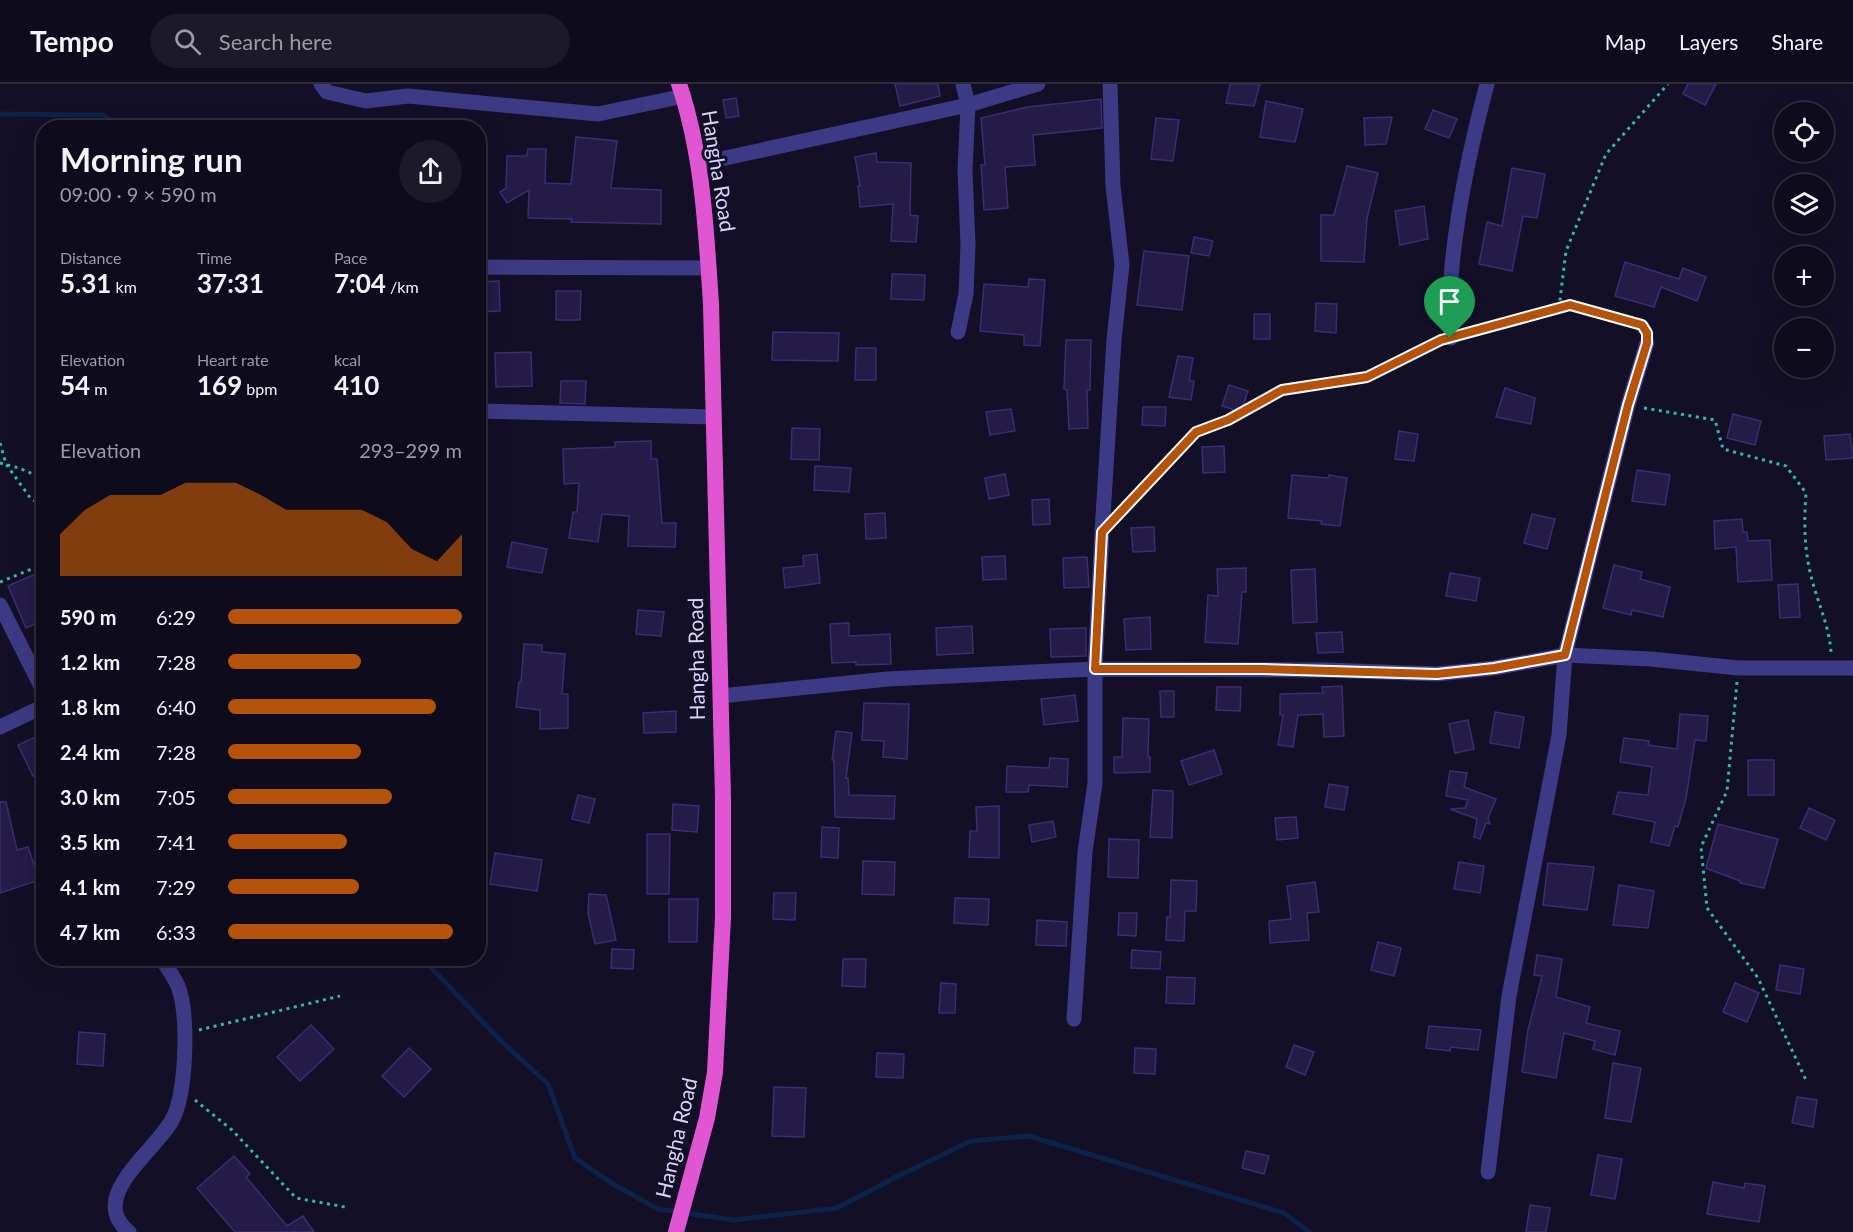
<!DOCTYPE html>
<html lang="en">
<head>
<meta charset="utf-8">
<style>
	:root { --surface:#0e0b1c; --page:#1c1929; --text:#f1f3f6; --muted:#9b9ba3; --line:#2e2b3b; --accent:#b45309 }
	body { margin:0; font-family:Lato,sans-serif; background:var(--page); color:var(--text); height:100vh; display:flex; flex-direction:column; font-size:22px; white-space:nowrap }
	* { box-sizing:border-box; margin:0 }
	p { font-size:20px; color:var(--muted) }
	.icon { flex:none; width:33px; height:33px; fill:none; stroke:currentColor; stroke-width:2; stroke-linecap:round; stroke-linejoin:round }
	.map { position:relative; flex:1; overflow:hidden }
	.drawer { position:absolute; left:36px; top:36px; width:450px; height:846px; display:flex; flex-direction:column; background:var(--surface); border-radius:24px; box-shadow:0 6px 24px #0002,0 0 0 2px var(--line) }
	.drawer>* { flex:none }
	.fabs { position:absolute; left:1774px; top:18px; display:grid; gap:12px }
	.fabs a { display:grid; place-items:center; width:60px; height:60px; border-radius:50%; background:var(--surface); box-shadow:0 6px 24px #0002,0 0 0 2px var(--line); font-size:30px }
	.pin { position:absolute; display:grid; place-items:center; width:51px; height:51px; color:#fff; margin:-62px -26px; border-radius:50% 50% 50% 0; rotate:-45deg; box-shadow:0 0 6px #0007 }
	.pin .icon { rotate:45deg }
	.round { display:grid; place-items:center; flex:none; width:63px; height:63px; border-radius:32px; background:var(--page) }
	.headline { display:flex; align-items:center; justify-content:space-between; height:102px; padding:0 24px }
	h1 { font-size:33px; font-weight:700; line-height:45px }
	.figures { display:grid; grid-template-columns:repeat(3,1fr); gap:9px; height:102px; padding:6px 24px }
	.figures div { display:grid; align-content:center }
	.figures b { font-size:26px; font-weight:700 }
	.figures small { font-size:16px; font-weight:400 }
	.figures p { font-size:16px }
	.chart { height:168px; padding:12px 24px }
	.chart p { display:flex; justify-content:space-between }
	.chart svg { width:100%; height:108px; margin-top:6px; fill:var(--accent); opacity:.7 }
	ul { padding:0 24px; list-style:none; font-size:20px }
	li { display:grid; grid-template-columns:96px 72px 1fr; align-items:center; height:45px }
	li i { height:15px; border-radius:8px; background:var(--accent) }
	header { display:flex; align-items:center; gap:36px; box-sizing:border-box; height:84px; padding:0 30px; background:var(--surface); border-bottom:2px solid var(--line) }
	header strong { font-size:28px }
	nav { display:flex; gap:33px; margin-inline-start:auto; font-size:21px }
	.search { width:420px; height:54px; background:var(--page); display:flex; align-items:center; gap:15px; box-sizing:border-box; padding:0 21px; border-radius:33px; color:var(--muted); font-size:22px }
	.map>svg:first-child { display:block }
</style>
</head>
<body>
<header>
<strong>Tempo</strong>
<div class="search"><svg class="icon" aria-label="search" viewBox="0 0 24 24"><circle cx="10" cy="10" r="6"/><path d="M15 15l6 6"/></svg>Search here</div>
<nav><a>Map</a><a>Layers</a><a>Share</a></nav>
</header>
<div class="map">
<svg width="1853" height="1148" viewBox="0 0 1853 1148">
	<rect width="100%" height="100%" fill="#130f26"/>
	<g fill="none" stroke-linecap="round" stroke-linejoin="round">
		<g stroke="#0c2248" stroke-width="5">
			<path d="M0,30L104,31L115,44"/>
			<path d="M422,874L502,958L548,1000L575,1074L613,1100L658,1125L734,1136L837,1124L896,1093L971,1057L1029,1052L1284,1129L1309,1148"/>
		</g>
	</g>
	<g fill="#241b47" stroke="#3b2d73" stroke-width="1.5">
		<path d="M895,0H938L940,12L900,22Z"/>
		<path d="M1230,0H1260L1254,22L1226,19Z"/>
		<path d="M1688,0H1716L1705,21L1683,10Z"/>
		<path d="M736,14L739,32L726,34L723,16Z"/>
		<path d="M1101,15L1102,44L1033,51L1035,81L1005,83L1008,124L984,126L981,81H985L981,34L1027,23Z"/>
		<path d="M1266,17L1303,25L1295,58L1260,53Z"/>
		<path d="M1433,26L1457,35L1449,54L1425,45Z"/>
		<path d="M1392,33L1386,60L1365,61L1364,34Z"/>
		<path d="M1156,34L1179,36L1173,77L1151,75Z"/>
		<path d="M576,53L617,57L611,104L661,106V140L571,138L572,135L528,134L529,106L507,119L500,108L506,104L507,72H527L528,65H546L545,99L571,100Z"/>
		<path d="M876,69L877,78L911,79L910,131L918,132L916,158L891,157L893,120L860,123L858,102H860L855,73Z"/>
		<path d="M1347,82L1378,89L1367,134L1364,178L1321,177V131H1334Z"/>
		<path d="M1512,84L1545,90L1537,134L1523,132L1512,187L1479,180L1487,138L1502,142Z"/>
		<path d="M1424,122L1428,155L1400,161L1395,127Z"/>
		<path d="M1194,153L1213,157L1209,172L1191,169Z"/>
		<path d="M1144,167L1189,172L1182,226L1137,221Z"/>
		<path d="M1625,178L1679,195L1683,184L1706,193L1697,217L1661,203L1654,223L1615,212Z"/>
		<path d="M892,190L925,191L924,216L891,215Z"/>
		<path d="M1029,195L1045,196L1040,262L1024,261V251L980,247L984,200L1028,203Z"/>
		<path d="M499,197L500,227L478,228V198Z"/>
		<path d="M556,207H581L580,236H556Z"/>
		<path d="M1316,219L1337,220L1336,249L1315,247Z"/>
		<rect x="1254" y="230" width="16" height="25"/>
		<path d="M773,248L839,249L838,277L772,276Z"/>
		<path d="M1066,256H1091L1090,306H1087L1088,344L1069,345L1067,306L1064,305Z"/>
		<path d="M856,264H876V296H855Z"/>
		<path d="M531,268L532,302L496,303L495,269Z"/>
		<path d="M1178,272L1193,274L1189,297H1194L1191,316L1169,313Z"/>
		<path d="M561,297H586L585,320L560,319Z"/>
		<path d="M1229,301L1248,307L1241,328L1222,322Z"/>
		<path d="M1505,304L1535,314L1531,340L1496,333Z"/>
		<path d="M1143,323H1166L1165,342L1142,341Z"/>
		<path d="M1011,325L1015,347L990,351L986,328Z"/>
		<path d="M1733,330L1761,337L1755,361L1727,354Z"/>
		<path d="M792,344L820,345L819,376L791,375Z"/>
		<path d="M1399,347L1418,350L1414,377L1395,375Z"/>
		<path d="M1850,350L1853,374L1826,376L1824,352Z"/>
		<path d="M651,357V375H657L662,439H676L675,463L628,462L629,432L602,430L598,458L569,454L573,428H577L579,399L564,400L563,365L615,363V358Z"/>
		<path d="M1224,362L1225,388L1203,389L1202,363Z"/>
		<path d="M815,382L851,384L849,408L814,406Z"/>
		<path d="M1637,386L1670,391L1665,421L1632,417Z"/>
		<path d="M1005,390L1009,411L989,415L985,394Z"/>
		<path d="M1292,391L1328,394L1329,391L1347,394L1340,442L1321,440L1322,437L1288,434Z"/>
		<path d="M1049,415L1050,440L1033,441L1032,416Z"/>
		<path d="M885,429L886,454L866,455L865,430Z"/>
		<path d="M1532,430L1555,435L1547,465L1524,459Z"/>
		<path d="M1742,435L1743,448H1747L1748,457L1770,456L1772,496L1738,498L1736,463L1715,465L1714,437Z"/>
		<path d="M1154,443L1155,467L1133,468L1131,444Z"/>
		<path d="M512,458L547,465L542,489L507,483Z"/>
		<path d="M817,470L820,499L785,504L783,484L804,482L803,472Z"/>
		<path d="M1005,472L1006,495L983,496L982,473Z"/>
		<path d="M1087,473L1089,503L1064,504L1063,474Z"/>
		<path d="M1614,481L1642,488L1640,495L1670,503L1663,533L1632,526L1631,531L1603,524Z"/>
		<path d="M1246,484V508H1242L1238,560L1205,558L1208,511L1218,512L1217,485Z"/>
		<path d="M1315,485L1317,538L1293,539L1291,486Z"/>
		<path d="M40,488L44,495V536L26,544L8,502Z"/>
		<path d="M1450,489L1480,494L1476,517L1446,512Z"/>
		<path d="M1798,500L1800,533L1780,534L1778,501Z"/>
		<path d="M638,526L664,528L661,552L636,550Z"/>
		<path d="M1150,533L1151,565L1126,566L1124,535Z"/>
		<path d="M849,539V552L890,550L891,580L856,581V578L832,579L830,540Z"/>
		<path d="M972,542L973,569L937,571L936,544Z"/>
		<path d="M1086,544V572L1051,573L1050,545Z"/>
		<path d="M1342,548L1343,568L1318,569L1316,549Z"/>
		<path d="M524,560L542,561V568L565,570L562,610H568V644L540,645V626L516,623L519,598H521Z"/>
		<path d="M1342,602L1344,652L1324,653L1323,630L1298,631L1293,663L1278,661L1283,631H1280V610L1323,609L1322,603Z"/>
		<path d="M1217,603H1241L1240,627L1216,626Z"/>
		<path d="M1160,607H1174V633H1161Z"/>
		<path d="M1075,611L1078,637L1044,641L1041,615Z"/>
		<path d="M864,619L909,620L907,675L883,673L884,657L862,656Z"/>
		<path d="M676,627V648L644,649L643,629Z"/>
		<path d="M1495,628L1524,633L1519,664L1490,659Z"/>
		<path d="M1680,630L1708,632L1706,657L1695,656L1686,714L1678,743L1675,742L1669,762L1651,758L1655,738L1613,730L1618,708L1648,711L1652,683L1620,678L1624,654L1649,657L1648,661L1677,665Z"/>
		<path d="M1123,634L1149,635L1148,673H1150V688L1114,689V673H1122Z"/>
		<path d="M1468,636L1474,665L1455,669L1449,640Z"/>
		<path d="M836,647L852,649L846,694H848L849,711L895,712L894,735L835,733L834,676H832Z"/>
		<path d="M44,649V687L33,692L18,661Z"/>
		<path d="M1214,666L1222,690L1189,701L1181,677Z"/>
		<path d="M1050,674L1068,675L1067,703L1029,701L1028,708H1006L1007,682L1049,684Z"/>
		<rect x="1748" y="676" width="26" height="35"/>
		<path d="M1450,687L1467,689L1464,703L1496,715L1488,734L1490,740L1486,739L1480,755L1474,753L1477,735L1450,725L1465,724L1468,716L1446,712Z"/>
		<path d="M1329,700L1348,703L1344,726L1325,723Z"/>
		<path d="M1153,706L1173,707L1172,754L1150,753Z"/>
		<path d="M578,711L595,715L589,739L572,735Z"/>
		<path d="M0,718H6L17,766L28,763L39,796L0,809Z"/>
		<path d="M673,720L699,722L697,748L672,746Z"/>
		<path d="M999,722V774L969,773L970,747H977L976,723Z"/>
		<path d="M1809,724L1835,736L1826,756L1800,744Z"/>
		<path d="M1296,733L1298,754L1277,756L1275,734Z"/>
		<path d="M1053,737L1056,753L1032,758L1029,741Z"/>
		<path d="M1718,740L1778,755L1764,804L1740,799V797L1706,784Z"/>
		<path d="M822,743L839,744L838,774L821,773Z"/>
		<path d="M647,750H670L669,810H647Z"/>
		<path d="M1109,755L1139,756L1138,794L1108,793Z"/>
		<path d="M495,769L542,776L537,807L490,800Z"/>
		<path d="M863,777L895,778L894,811L862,810Z"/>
		<path d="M1459,778L1484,782L1480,809L1454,805Z"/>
		<path d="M1548,779L1594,783L1587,826L1543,821Z"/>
		<path d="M1171,796L1197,797L1196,827H1185L1184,857L1166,856L1167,833H1170Z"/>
		<path d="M1315,798L1319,828L1307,829L1309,856L1270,859L1269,837L1291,835L1287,802Z"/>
		<path d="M1619,801L1654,807L1648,844L1613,841Z"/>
		<path d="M774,809H796L795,836L773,835Z"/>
		<path d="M589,810L606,811L616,856L595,860L588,829Z"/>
		<path d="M955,814L989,815L988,841L954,839Z"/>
		<path d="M669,815H698L697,858H669Z"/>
		<path d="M1119,829H1137L1136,852L1118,851Z"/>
		<path d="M1037,836L1067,838L1066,862L1036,861Z"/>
		<path d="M1378,858L1401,864L1394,892L1371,886Z"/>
		<path d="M612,865L634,866L633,885L611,884Z"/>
		<path d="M1132,866L1161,868L1160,885L1131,884Z"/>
		<path d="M1537,871L1562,875L1556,913L1590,923L1586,939L1620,947L1615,971L1593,965L1595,957L1564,949L1556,994L1522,988L1528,946L1542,892L1534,891Z"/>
		<path d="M843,875H866L865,903L842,902Z"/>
		<path d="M1780,881L1804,885L1800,910L1776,906Z"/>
		<path d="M1167,893L1195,894L1194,920L1166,919Z"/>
		<path d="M941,899L956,900L955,929H939Z"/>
		<path d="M1735,899L1759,909L1747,938L1723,928Z"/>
		<path d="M311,941L334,965L300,997L277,973Z"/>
		<path d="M1429,942L1481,946L1478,966L1451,963L1450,967L1426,964Z"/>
		<path d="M79,948L105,950L103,982L77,980Z"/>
		<path d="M1294,961L1314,968L1305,991L1286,983Z"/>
		<path d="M409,964L431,985L404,1013L382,992Z"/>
		<path d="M1135,964L1156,965L1155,990L1134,989Z"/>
		<path d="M877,969L904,970L903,994L876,993Z"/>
		<path d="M1613,979L1641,984L1631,1038L1605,1034Z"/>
		<path d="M774,1003L806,1004L804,1053L772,1052Z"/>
		<path d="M1797,1013L1817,1016L1813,1043L1792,1039Z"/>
		<path d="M1246,1067L1269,1072L1264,1090L1242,1084Z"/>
		<path d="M1598,1071L1622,1075L1615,1115L1591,1111Z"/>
		<path d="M234,1072L250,1090L246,1093L287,1142L303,1132L314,1148H235L197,1104Z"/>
		<path d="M1713,1098L1744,1104L1745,1099L1765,1102L1759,1138L1707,1130Z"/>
		<path d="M1530,1121L1550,1124L1546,1148H1526Z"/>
	</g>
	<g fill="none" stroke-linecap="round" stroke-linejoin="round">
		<g stroke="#2fb8b0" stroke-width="3" stroke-dasharray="3 4.5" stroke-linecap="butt">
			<path d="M1559,224L1566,167L1606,70L1668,0"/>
			<path d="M1466,249L1570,221L1642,241L1644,244"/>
			<path d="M1644,324L1715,336L1723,365L1786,382L1806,409C1804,437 1804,464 1811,492C1817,517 1829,541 1831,568"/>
			<path d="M0,359L6,380L31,415L35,417L39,415L44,405"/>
			<path d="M0,379L19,384L44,395"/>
			<path d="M1120,429L1196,348L1228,336L1282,306L1367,293L1437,258"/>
			<path d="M0,498L44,480"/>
			<path d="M1737,598L1727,707L1701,763L1707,824L1758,894L1806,996"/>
			<path d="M199,946L340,912"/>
			<path d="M195,1016L232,1046L296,1114L345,1123"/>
		</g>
		<g stroke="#3d3a85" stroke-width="15">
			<path d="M321,0L327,8L366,17L408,12L598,30L684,12"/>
			<path d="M698,80L968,21L1038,0"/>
			<path d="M478,183L709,184"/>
			<path d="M958,248L966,210L968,161L965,86L968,21L963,0"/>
			<path d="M1451,254C1451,234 1450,214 1451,194C1456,128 1470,64 1487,0"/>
			<path d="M478,327L714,333"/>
			<path d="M0,521L44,608"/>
			<path d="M720,612L888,595L1095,585L1328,586L1437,590L1494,584L1565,571L1651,575L1738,584H1853"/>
			<path d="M0,643L44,622"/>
			<path d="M1074,935L1085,768L1095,699V585L1102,448L1114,256L1122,181L1113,102L1110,0"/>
			<path d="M1488,1088L1509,912L1559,651L1565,571L1628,321L1647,259"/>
			<path d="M129,1148C84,1111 162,1064 175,1030C186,1001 189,931 178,902C174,893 167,883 161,874"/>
		</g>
		<path stroke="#e055d1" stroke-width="16" d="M676,1148L707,1034L715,988L723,833V714L711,220C706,146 703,71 679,0"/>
	</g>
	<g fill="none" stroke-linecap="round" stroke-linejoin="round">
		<defs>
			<path id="route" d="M1570,221L1642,241L1647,249V259L1628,321L1565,571L1494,584L1437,590L1263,585H1095L1102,448L1196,348L1228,336L1282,306L1367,293L1441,256Z"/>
		</defs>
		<use href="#route" stroke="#fff" stroke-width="12"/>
		<use href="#route" stroke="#b45309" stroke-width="8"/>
	</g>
	<g text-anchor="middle" stroke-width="6" stroke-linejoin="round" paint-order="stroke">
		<g font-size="21" fill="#d9d4ff" stroke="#130f26">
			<text transform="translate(718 87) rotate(81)" y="7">Hangha Road</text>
			<text transform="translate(697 575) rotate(-91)" y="7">Hangha Road</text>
			<text transform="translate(677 1054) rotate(-77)" y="7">Hangha Road</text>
		</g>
	</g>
</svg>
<div class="fabs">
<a><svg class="icon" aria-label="locate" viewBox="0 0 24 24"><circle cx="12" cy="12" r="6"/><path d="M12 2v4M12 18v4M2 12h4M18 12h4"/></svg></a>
<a><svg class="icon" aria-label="layers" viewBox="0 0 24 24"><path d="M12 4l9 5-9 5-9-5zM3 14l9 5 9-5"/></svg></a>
<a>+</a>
<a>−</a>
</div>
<div class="pin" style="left:1450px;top:254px;background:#1e9e55"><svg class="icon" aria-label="arrive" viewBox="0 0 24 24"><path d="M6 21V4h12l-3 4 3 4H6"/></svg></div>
<section class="drawer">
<div class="headline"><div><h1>Morning run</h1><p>09:00 · 9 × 590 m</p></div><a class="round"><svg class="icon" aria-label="share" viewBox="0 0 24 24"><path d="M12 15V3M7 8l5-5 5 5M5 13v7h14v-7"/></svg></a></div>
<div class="figures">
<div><p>Distance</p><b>5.31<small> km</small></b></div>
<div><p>Time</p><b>37:31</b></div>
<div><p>Pace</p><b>7:04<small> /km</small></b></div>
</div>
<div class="figures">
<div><p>Elevation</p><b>54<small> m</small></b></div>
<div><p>Heart rate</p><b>169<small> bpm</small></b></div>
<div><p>kcal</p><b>410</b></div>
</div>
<div class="chart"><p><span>Elevation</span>293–299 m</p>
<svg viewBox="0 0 160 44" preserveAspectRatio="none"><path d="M0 44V27L10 17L20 11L30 11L40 11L50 6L60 6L70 6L80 11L90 17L100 17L110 17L120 17L130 22L140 33L150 38L160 27V44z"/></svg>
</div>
<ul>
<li><b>590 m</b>6:29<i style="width:100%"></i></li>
<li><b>1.2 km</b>7:28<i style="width:57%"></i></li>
<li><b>1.8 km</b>6:40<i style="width:89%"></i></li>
<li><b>2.4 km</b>7:28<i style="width:57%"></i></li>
<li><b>3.0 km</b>7:05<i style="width:70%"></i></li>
<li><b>3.5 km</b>7:41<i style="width:51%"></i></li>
<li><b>4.1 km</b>7:29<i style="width:56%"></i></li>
<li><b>4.7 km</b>6:33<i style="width:96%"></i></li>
</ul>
</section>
</div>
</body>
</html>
